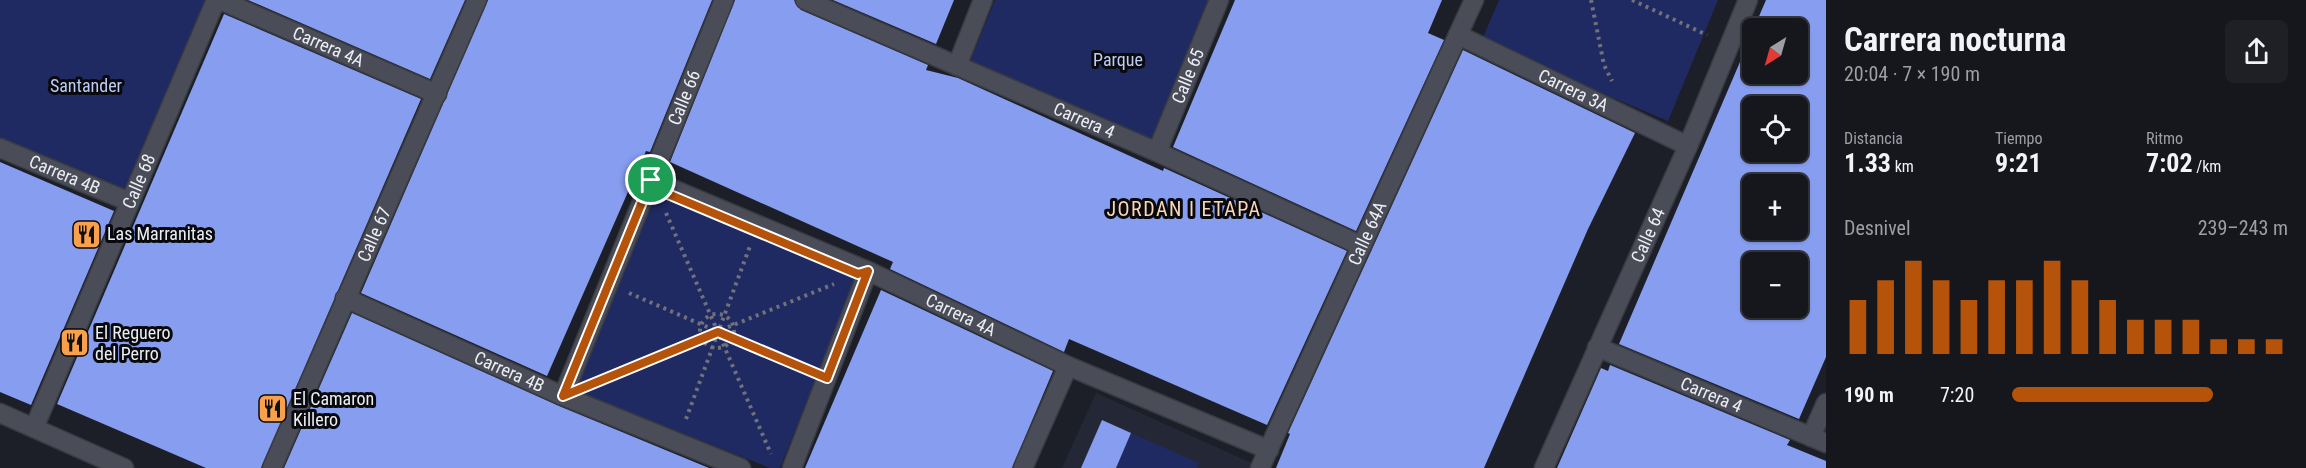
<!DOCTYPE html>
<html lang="es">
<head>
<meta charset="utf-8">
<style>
	:root { --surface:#15171d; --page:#1e2026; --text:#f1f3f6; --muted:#9d9fa4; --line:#34363b; --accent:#b45309 }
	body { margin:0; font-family:"Roboto Condensed",sans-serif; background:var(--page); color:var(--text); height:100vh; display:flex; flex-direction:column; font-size:22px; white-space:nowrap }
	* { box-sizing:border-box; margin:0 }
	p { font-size:20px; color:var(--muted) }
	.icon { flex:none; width:33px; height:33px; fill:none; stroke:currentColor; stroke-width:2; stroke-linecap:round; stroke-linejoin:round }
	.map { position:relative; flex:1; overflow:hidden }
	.side { display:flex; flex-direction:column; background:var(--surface); width:480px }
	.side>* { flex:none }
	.needle { width:39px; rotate:217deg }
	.buttons { position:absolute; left:1742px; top:18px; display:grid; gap:12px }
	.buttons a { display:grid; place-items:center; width:66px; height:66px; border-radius:9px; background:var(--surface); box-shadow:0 2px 4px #0004,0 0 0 2px var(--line); font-size:30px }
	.pin { position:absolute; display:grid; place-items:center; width:51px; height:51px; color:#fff; margin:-26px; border:3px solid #fff; border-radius:50%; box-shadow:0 2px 6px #0007 }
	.round { display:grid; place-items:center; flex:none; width:63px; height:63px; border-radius:9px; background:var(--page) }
	.summary { display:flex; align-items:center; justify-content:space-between; height:102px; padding:0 18px }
	h1 { font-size:33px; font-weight:700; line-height:45px }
	.stats { display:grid; grid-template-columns:repeat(3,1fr); gap:9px; height:102px; padding:6px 18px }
	.stats div { display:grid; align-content:center }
	.stats b { font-size:26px; font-weight:700 }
	.stats small { font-size:16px; font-weight:400 }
	.stats p { font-size:16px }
	.chart { height:168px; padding:12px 18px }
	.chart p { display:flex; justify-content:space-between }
	.chart svg { width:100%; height:108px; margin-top:6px; stroke:var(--accent); stroke-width:6 }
	ul { padding:0 18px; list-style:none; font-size:20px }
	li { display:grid; grid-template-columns:96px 72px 1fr; align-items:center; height:45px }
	li i { height:15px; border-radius:8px; background:var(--accent) }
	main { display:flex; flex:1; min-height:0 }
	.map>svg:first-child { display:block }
</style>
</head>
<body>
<main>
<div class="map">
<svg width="1826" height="468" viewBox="0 0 1826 468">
	<rect width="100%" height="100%" fill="#1c1f27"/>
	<path fill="#242836" d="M1096,393L1256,465L1254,468H1062Z"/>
	<g fill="#202a62">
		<path d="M0,0H216L130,202L0,148Z"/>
		<path d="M995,0H1211L1153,140L969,64Z"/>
		<path d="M1499,0H1718L1668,121L1481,42Z"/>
		<path d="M656,189L858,274L780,468H770L574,390Z"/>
		<path d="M1131,433L1199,463L1197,468H1116Z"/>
	</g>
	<g fill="#869df0" fill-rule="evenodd">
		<path d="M248,0H465L430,79Z"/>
		<path d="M488,0H712L650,152L646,151L547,376L361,293Z"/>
		<path d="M735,0H794L801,10L928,65L926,70L958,78L1163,171L1164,168L1347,251L1267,425L1069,339L1064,352L890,269L893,262L670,162Z"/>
		<path d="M833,0H954L936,44Z"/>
		<path d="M1235,0H1442L1428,33L1444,40L1356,231L1173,147Z"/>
		<path d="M1766,0H1826V357L1799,419L1619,344L1752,34V74H1797V28H1754ZM1752,106H1797V152H1752ZM1752,184H1797V230H1752ZM1752,262H1797V308H1752Z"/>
		<path d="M224,14L421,99L261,468H206L57,404Z"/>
		<path d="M1463,50L1635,133L1588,229L1484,468H1276L1290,434L1288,433Z"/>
		<path d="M0,162L114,211L31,405L0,392Z"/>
		<path d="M881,290L1053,371L1012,468H805Z"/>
		<path d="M352,313L559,406L709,468H284Z"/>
		<path d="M1610,365L1790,440L1787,445L1826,461V468H1557L1601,368L1608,371Z"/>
		<path d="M1102,420L1131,433L1116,468H1081Z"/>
	</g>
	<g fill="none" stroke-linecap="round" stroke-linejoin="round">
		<defs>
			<g id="street">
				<path id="s1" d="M220,0L437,94"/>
				<path id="s2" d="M805,0L1157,152L1362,246"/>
				<path id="s3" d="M1458,35L1688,146"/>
				<path d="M957,66L983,0"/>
				<path id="s4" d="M0,148L130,202"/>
				<path id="s5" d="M1157,152L1219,0"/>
				<path id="s6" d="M651,180L868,271L1068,366L1269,450"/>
				<path id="s7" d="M345,298L563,396L741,468"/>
				<path id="s8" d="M1597,347L1826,443"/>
				<path id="s9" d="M563,396L724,0"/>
				<path d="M0,413L124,468"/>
				<path id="s10" d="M34,428L216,0"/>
				<path d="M1811,437L1826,403"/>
				<path id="s11" d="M272,468L477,0"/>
				<path d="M792,468L868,271"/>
				<path d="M1023,468L1068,366"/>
				<path id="s12" d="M1260,468L1474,0"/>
				<path id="s13" d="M1544,468L1688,146L1748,0"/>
			</g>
		</defs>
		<use href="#street" stroke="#393b42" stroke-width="21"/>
		<g stroke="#707279" stroke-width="4" stroke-dasharray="3 4.5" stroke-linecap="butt">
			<path d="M1591,0L1604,65L1612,81"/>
			<path d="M1632,0L1707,35"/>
			<path d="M666,213L771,454"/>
			<path d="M629,293L804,369"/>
			<circle cx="717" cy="331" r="17"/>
			<path d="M596,381L834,284"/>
			<path d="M686,419L750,246"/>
		</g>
		<use href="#street" stroke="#4a4d58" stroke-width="18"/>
	</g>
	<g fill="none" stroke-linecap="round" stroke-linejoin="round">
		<defs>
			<path id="route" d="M651,180L656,189L858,274L868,271L827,378L718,332L563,396Z"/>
		</defs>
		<use href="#route" stroke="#fff" stroke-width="12"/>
		<use href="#route" stroke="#b45309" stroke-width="8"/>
	</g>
	<defs>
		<symbol id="restaurant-square" viewBox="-11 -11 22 22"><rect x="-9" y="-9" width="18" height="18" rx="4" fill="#f8a04c" stroke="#08090c"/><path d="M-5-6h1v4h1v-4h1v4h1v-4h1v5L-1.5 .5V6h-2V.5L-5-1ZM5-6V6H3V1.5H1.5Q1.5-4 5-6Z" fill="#111"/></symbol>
	</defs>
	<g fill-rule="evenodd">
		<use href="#restaurant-square" x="70" y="218" width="33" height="33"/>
		<use href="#restaurant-square" x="58" y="326" width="33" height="33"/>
		<use href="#restaurant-square" x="256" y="392" width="33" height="33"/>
	</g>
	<g text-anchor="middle" stroke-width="6" stroke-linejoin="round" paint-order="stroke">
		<g font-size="18" fill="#eceef4" stroke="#08090c">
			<text dy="6" stroke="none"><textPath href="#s1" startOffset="118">Carrera 4A</textPath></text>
			<text dy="6" stroke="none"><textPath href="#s5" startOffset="82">Calle 65</textPath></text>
			<text dy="6" stroke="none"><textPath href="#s3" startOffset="128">Carrera 3A</textPath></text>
			<text dy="6" stroke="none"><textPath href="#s9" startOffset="322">Calle 66</textPath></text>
			<text dy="6" stroke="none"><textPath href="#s2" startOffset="304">Carrera 4</textPath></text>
			<text dy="6" stroke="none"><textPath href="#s4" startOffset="70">Carrera 4B</textPath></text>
			<text dy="6" stroke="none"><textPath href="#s10" startOffset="268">Calle 68</textPath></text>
			<text dy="6" stroke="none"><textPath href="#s11" startOffset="255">Calle 67</textPath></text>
			<text dy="6" stroke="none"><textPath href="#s12" startOffset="258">Calle 64A</textPath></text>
			<text dy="6" stroke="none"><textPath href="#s13" startOffset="255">Calle 64</textPath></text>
			<text dy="6" stroke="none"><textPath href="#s6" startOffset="338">Carrera 4A</textPath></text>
			<text dy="6" stroke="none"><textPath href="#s7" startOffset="180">Carrera 4B</textPath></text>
			<text dy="6" stroke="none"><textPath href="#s8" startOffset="124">Carrera 4</textPath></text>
		</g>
		<g font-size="18" fill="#becbf6" stroke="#08090c">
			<text x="1118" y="66">Parque</text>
			<text x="86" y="92">Santander</text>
		</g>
		<g font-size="18" fill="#eceef4" stroke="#08090c" text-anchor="start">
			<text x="107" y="240">Las Marranitas</text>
			<text x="95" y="339">El Reguero<tspan x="95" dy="21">del Perro</tspan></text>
			<text x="293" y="405">El Camaron<tspan x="293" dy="21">Killero</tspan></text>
		</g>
		<g font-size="20" letter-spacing="1.5" fill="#fbd5b6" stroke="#08090c">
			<text x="1184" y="216">JORDAN I ETAPA</text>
		</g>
	</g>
</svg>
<div class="buttons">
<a><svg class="needle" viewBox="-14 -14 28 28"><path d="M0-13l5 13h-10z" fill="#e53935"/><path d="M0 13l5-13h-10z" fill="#9d9fa4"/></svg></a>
<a><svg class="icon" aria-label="locate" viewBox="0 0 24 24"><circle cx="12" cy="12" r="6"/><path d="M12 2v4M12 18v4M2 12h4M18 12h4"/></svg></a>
<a>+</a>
<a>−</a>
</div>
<div class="pin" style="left:651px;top:180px;background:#1e9e55"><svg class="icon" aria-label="arrive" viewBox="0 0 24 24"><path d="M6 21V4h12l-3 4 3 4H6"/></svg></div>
</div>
<section class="side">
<div class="summary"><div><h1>Carrera nocturna</h1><p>20:04 · 7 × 190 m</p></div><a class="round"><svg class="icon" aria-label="share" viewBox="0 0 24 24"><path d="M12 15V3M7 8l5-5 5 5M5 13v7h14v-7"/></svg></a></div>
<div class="stats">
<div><p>Distancia</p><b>1.33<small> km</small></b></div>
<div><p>Tiempo</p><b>9:21</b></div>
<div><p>Ritmo</p><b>7:02<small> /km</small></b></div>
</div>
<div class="chart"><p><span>Desnivel</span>239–243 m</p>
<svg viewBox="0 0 160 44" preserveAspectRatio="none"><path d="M5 44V22M15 44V14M25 44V6M35 44V14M45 44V22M55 44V14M65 44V14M75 44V6M85 44V14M95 44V22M105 44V30M115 44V30M125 44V30M135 44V38M145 44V38M155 44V38"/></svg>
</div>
<ul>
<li><b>190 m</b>7:20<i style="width:73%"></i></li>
</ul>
</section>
</main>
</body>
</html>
